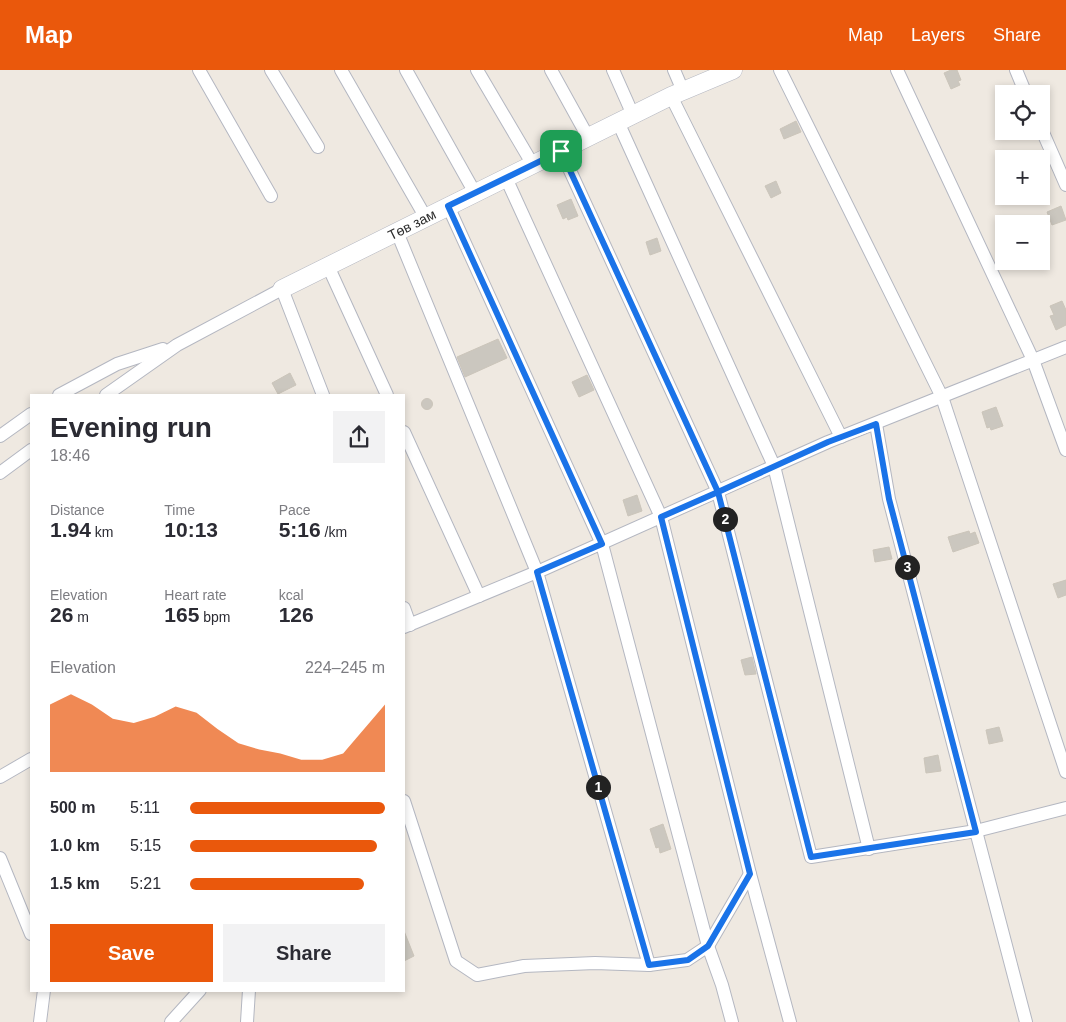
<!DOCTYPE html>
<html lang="en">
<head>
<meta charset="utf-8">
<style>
	:root { --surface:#fff; --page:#f2f2f3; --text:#2b2b33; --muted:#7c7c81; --accent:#ea580c }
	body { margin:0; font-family:Arial,sans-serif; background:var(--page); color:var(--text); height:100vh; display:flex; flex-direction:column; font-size:19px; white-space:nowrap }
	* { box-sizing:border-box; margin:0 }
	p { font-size:16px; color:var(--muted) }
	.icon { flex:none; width:28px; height:28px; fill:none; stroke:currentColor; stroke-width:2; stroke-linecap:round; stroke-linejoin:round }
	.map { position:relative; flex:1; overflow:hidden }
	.panel { position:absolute; left:30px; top:324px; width:375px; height:598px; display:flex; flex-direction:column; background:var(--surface); border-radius:0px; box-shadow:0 2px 8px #0003 }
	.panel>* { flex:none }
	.controls { position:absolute; left:995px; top:15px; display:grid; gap:10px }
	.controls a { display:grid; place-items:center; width:55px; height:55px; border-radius:0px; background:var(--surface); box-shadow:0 2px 8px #0003; font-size:25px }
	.pin { position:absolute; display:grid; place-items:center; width:42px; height:42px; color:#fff; margin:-21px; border-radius:10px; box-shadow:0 2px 8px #0006 }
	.km { position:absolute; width:25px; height:25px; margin:-12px; border-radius:50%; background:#222; color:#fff; font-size:14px; line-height:25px; text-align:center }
	.round { display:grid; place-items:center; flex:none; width:52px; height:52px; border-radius:0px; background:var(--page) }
	.headline { display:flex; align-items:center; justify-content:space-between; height:85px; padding:0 20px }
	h1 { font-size:28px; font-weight:700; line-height:38px }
	.metrics { display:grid; grid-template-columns:repeat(3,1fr); gap:8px; height:85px; padding:5px 20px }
	.metrics div { display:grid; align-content:center }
	.metrics b { font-size:21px; font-weight:700 }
	.metrics small { font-size:14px; font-weight:400 }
	.metrics p { font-size:14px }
	.chart { height:140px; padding:10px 20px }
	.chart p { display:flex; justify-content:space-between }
	.chart svg { width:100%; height:90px; margin-top:5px; fill:var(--accent); opacity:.7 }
	.action { display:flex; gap:10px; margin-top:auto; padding:10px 20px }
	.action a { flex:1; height:58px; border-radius:0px; background:var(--accent); color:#fff; font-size:20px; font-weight:700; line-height:58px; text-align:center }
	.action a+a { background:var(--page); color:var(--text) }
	ul { padding:0 20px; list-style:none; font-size:16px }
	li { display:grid; grid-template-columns:80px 60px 1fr; align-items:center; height:38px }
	li i { height:12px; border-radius:6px; background:var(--accent) }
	header { display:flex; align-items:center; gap:30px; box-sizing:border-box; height:70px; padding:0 25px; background:var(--accent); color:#fff }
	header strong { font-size:24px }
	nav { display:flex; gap:28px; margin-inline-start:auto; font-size:18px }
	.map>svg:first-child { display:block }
</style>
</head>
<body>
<header>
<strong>Map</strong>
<nav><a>Map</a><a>Layers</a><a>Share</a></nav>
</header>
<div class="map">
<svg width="1066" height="952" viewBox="0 0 1066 952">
	<rect width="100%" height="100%" fill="#efe9e1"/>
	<g fill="#cbc7bf" stroke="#cbc5ba">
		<path d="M951,0H957L961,10L958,11L960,15L951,19L944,3Z"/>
		<path d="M796,51L801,62L784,69L780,59Z"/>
		<path d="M776,111L781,123L771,128L765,116Z"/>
		<path d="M571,129L578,146L568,150L567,147L563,149L557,135Z"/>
		<path d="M1061,136L1066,150L1052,155L1047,142Z"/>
		<path d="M657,168L661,181L650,185L646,172Z"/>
		<path d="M1062,231L1066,240V255L1056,260L1050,246L1054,245L1050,236Z"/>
		<path d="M498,269L507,288L465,307L457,287Z"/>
		<path d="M290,303L296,315L278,324L272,313Z"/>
		<path d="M587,305L594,320L579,327L572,312Z"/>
		<circle cx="427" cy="334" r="5.5"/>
		<path d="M996,337L1003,356L991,360L990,357L987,358L982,342Z"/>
		<path d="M637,425L642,441L628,446L623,430Z"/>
		<path d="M969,461L970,464L975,462L979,473L953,482L948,467Z"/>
		<path d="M889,477L892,489L875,492L873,480Z"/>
		<path d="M1066,510V525L1058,528L1053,514Z"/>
		<path d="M752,587L756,604L745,605L741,590Z"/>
		<path d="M999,657L1003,671L989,674L986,660Z"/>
		<path d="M938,685L941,701L926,703L924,688Z"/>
		<path d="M663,754L671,779L660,783L659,777L656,778L650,759Z"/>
		<path d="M404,861L414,886L404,891Z"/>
	</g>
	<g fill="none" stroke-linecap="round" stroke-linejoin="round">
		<defs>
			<g id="street">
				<path d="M199,0L271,126"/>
				<path d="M271,0L318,77"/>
				<path d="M341,0L426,148"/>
				<path d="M406,0L475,123"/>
				<path d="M477,0L533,95"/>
				<path d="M551,0L588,67"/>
				<path d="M613,0L633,45"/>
				<path d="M674,0L683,21"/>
				<path d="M780,0L942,327L1066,702"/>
				<path d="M897,0L1033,290L1066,380"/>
				<path d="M1016,0L1026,24"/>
				<path d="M671,26L841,367"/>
				<path d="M618,52L774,396L869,779"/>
				<path d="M1041,58L1066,115"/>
				<path d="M561,81L718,422L811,787L976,761L1066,738"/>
				<path d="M506,108L661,447L750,804L790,952"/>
				<path d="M448,136L602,474L708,876L722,915L732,952"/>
				<path d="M397,162L537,502L649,895"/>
				<path d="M328,196L387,325"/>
				<path d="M59,325L117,294L163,279"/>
				<path d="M106,325L177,275L282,219L323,325"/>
				<path d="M876,354L889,429L1026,952"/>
				<path d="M404,362L479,526"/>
				<path d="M0,366L31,344"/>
				<path d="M0,403L31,380"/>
				<path d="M404,538L410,555"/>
				<path d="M404,557L544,499L828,372L1066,277"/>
				<path d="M0,707L31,689"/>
				<path d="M404,731L456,891L477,905L524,896L595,893L649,895L687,890L708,876L750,804"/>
				<path d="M0,788L31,864"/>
				<path d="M40,952L44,920"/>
				<path d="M171,952L200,920"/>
				<path d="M247,952L249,920"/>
			</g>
			<g id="secondary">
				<path id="s1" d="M282,219L671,26L733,0"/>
			</g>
		</defs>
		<use href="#street" stroke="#b4b7c1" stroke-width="14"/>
		<use href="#secondary" stroke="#b4b7c1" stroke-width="19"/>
		<use href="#street" stroke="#fff" stroke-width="12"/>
		<use href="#secondary" stroke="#fff" stroke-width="18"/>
	</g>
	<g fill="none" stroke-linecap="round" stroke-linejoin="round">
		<defs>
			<path id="route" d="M561,81L448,136L602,474L537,502L649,895L688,890L708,876L750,804L661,447L718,422L811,787L976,762L889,429L876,354L828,372L718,422L561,81"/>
		</defs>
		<use href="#route" stroke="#fff" stroke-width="10"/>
		<use href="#route" stroke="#1a73e8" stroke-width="6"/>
	</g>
	<g text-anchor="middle" stroke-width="4" stroke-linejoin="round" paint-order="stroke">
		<g font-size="14" fill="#2e2e2e" stroke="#fff">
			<text dy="5" stroke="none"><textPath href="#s1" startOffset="145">Төв зам</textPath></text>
		</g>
	</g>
</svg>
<div class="controls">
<a><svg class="icon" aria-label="locate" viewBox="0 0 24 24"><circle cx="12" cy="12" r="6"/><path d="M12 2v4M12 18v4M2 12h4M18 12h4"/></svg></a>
<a>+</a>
<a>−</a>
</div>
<div class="pin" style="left:561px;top:81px;background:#1e9e55"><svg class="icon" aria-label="arrive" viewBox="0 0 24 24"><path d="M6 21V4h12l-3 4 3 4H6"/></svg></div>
<b class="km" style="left:598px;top:717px">1</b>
<b class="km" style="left:725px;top:449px">2</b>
<b class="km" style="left:907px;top:497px">3</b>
<section class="panel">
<div class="headline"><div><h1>Evening run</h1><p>18:46</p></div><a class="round"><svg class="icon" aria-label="share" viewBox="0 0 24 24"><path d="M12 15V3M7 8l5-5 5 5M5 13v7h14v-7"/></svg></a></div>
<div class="metrics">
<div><p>Distance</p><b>1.94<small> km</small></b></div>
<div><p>Time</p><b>10:13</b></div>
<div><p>Pace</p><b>5:16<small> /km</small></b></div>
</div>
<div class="metrics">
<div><p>Elevation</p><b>26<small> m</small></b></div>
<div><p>Heart rate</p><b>165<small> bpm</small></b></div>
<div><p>kcal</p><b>126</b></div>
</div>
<div class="chart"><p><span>Elevation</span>224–245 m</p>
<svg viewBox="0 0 160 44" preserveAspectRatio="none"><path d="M0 44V11L10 6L20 11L30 18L40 20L50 17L60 12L70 15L80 23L90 30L100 33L110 35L120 38L130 38L140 35L150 23L160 11V44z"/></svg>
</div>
<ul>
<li><b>500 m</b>5:11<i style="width:100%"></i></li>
<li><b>1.0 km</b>5:15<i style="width:96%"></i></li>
<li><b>1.5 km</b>5:21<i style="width:89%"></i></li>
</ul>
<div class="action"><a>Save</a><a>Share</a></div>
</section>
</div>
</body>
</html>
